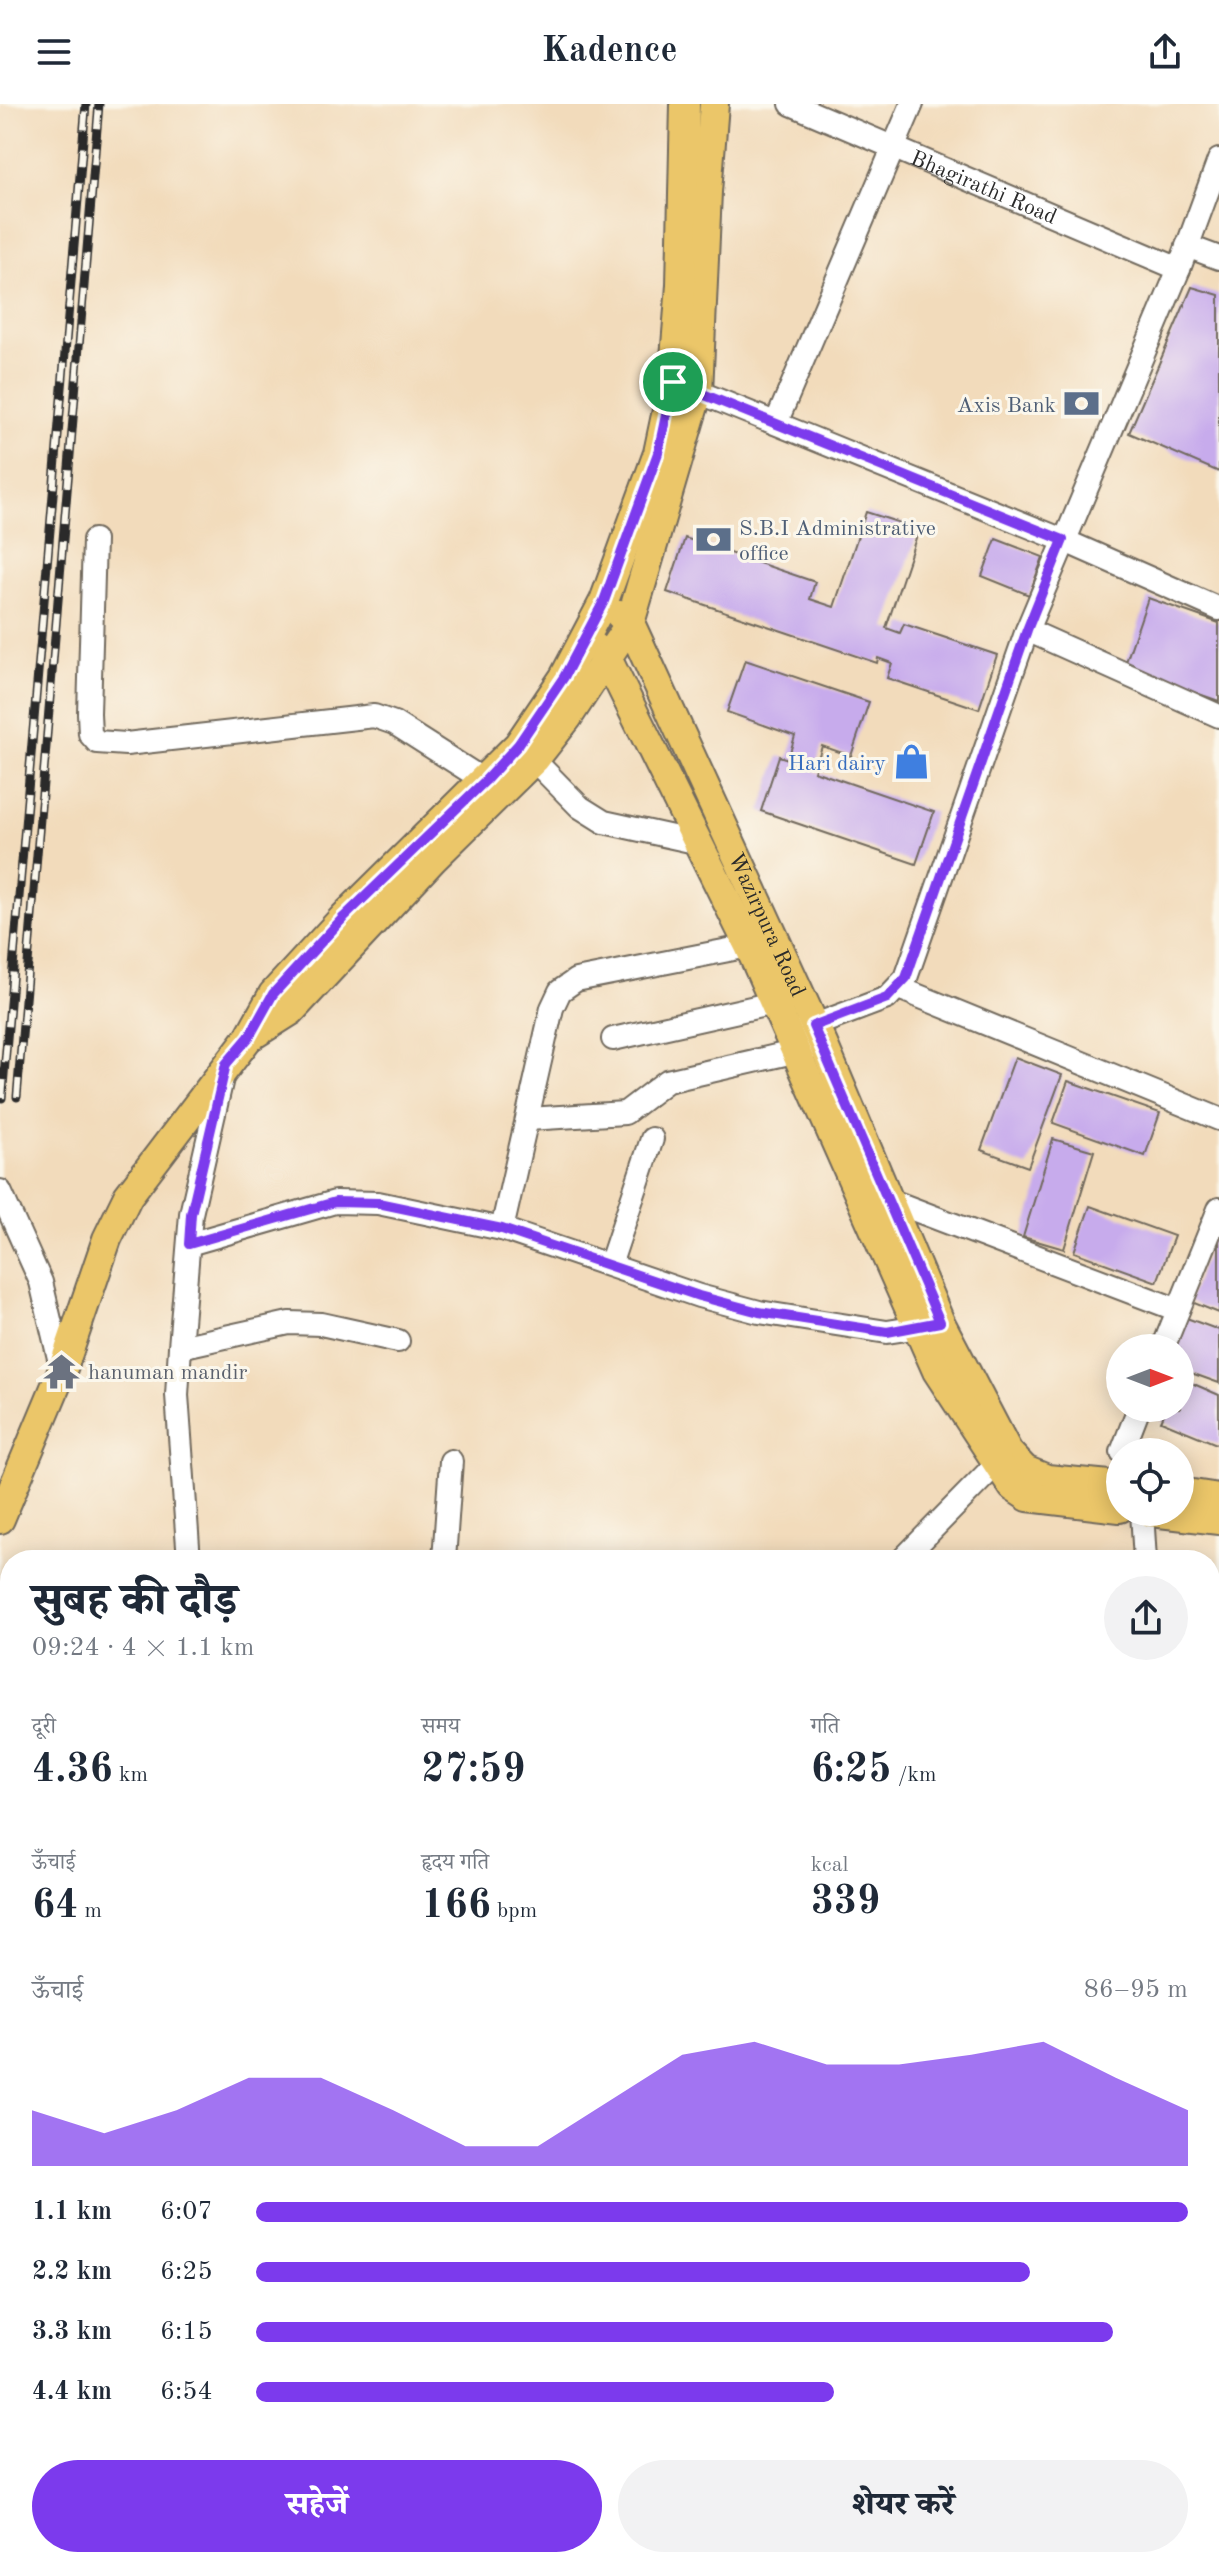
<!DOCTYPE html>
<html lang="hi">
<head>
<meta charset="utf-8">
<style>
	:root { --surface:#fff; --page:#f2f2f3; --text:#1f2937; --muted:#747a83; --accent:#7c3aed }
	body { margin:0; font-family:"Old Standard TT","Noto Serif Devanagari",serif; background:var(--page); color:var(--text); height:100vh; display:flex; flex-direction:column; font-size:30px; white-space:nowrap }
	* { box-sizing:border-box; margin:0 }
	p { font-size:26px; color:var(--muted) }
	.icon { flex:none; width:44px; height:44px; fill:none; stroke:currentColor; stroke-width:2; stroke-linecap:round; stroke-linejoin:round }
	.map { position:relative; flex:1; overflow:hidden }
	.details { position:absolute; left:0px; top:1446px; width:1220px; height:1018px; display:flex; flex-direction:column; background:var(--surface); border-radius:32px 32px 0 0; box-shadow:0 4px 20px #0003 }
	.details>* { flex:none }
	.needle { width:52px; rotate:90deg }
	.controls { position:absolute; left:1106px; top:1230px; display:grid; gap:16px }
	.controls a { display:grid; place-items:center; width:88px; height:88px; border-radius:50%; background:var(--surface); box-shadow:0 4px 20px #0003; font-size:40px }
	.pin { position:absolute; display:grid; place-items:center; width:68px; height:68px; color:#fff; margin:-34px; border:4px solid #fff; border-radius:50%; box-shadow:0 2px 8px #0007 }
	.round { display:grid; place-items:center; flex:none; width:84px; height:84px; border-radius:42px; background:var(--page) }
	.overview { display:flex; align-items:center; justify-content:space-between; height:136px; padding:0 32px }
	h1 { font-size:44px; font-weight:800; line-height:60px }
	.metrics { display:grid; grid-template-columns:repeat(3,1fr); gap:12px; height:136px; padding:8px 32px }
	.metrics div { display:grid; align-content:center }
	.metrics b { font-size:40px; font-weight:800 }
	.metrics small { font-size:22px; font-weight:400 }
	.metrics p { font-size:22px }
	.chart { height:224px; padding:16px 32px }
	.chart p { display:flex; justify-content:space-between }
	.chart svg { width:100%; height:144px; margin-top:8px; fill:var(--accent); opacity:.7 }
	.cta { display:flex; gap:16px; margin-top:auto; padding:16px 32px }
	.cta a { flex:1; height:92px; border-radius:48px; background:var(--accent); color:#fff; font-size:32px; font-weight:800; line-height:92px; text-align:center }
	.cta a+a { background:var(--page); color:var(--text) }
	ul { padding:0 32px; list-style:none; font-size:26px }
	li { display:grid; grid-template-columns:128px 96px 1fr; align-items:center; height:60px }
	li i { height:20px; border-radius:10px; background:var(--accent) }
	header { display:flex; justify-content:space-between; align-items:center; height:104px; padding:0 32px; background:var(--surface); font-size:36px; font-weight:800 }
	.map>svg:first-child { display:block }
</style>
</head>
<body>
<header><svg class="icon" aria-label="menu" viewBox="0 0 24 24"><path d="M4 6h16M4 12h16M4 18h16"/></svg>Kadence<svg class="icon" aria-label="share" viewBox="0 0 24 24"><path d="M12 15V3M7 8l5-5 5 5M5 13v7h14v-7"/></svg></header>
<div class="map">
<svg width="1219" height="2463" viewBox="0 0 1219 2463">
	<rect width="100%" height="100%" fill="#fbf7ec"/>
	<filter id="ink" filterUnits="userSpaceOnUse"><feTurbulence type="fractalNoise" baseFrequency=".0125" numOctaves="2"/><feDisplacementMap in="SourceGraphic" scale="16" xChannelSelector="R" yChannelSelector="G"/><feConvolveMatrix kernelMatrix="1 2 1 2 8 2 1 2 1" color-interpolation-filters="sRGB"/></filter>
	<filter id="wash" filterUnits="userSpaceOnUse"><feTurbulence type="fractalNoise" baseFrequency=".006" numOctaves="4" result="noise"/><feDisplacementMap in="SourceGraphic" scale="32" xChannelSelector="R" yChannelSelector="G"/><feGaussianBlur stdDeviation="1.8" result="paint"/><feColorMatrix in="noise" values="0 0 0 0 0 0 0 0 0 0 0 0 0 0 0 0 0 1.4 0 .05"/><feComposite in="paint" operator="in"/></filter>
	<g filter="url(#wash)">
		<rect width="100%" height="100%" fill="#f2dbbb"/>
		<g id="blocks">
			<g fill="#c7abec">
				<path d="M1192,183L1219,191V368L1129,329Z"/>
				<path d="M866,408L919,425L886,524L900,529L904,520L997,551L979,605L887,574L892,559L878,554L877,559L667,488L685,434L815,478L810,495L834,503Z"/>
				<path d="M996,435L1043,453L1029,491L982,472Z"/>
				<path d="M1148,494L1219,519V597L1124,564Z"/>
				<path d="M745,556L869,598L851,652L822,642L814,667L934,708L916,760L761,707L779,652L788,655L795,632L727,608Z"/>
				<path d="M1015,953L1062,971L1028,1063L981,1046Z"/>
				<path d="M1068,977L1160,1009L1145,1052L1053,1019Z"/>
				<path d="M1053,1035L1094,1047L1064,1145L1023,1133Z"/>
				<path d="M1090,1102L1174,1132L1157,1178L1074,1148Z"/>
				<path d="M1219,1116V1209L1189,1197Z"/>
				<path d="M1181,1212L1219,1226V1279L1180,1265V1244H1169Z"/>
				<path d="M1180,1274L1219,1291V1341L1161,1317L1167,1304H1180Z"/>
			</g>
		</g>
	</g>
	<g filter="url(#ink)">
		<use href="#blocks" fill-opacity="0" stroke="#71695d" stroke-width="2"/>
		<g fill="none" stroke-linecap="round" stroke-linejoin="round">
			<defs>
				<g id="minor">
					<path id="s1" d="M791,0L1179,165"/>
					<path d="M1187,142L1219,154"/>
					<path d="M686,283L1063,436L1219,505"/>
					<path d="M776,319L912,0"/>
					<path d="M94,436L89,609L90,630L97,638L126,640L374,612L394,619L485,677"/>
					<path d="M1027,526L1219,612"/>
					<path d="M525,647L580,703L604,718L695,738"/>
					<path d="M899,884L1219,1015"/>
					<path d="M802,926L887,894L906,874L1027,526L1179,165L1219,56"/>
					<path d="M613,935L787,896"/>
					<path d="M528,1015L625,1009L667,977L811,944"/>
					<path d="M0,1087L41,1178L62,1267"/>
					<path d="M889,1096L1178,1206"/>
					<path d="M502,1125L552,904L560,887L576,876L749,842"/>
					<path d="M189,1140L335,1098L378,1099L502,1125L699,1192L759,1208L887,1228L932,1221"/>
					<path d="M610,1161L652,1035"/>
					<path d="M180,1243L289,1219L321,1220L398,1237"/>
					<path d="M1163,1244L1219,1105"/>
					<path d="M1122,1348L1139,1304"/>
					<path d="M1142,1408L1145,1456"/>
					<path d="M189,1456L177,1291L180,1243L191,1110L223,970"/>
					<path d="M444,1456L451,1357"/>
					<path d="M902,1456L1008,1348"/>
					<path d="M0,1757L10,1751"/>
					<path d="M0,1896L10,1893"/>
					<path d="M1210,2172L1219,2173"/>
					<path d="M432,2454L437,2463"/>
					<path d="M1075,2454L1088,2458L1189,2454"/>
					<path d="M1210,2454L1219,2453"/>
				</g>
				<g id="major">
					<path id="s2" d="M620,511L630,519L823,940L940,1218L1008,1348L1025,1366L1047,1375L1120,1382"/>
					<path d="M595,544L607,554L749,842L937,1267L1013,1383L1028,1393L1120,1404"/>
					<path d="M253,931L291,907L433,755L535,655L568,613L630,519L698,288L707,88L714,0"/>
					<path d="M1180,1388L1219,1394"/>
					<path d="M1151,1408L1219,1416"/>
					<path d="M0,1415L62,1267L107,1135L128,1092L249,933L273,890L344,813L518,641L564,573L604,497L658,349L673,278L681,181L685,0"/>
				</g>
			</defs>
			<use href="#minor" stroke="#71695d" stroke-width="26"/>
			<use href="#major" stroke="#71695d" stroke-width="32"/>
			<use href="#minor" stroke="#fff" stroke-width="22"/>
			<use href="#major" stroke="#ebc669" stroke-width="28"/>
			<defs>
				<g id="rail">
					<path d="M17,993L99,0"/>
					<path d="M2,994L86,0"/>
					<path d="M164,2454L165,2463"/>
					<path d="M192,2454L193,2463"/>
					<path d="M206,2454L208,2463"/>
				</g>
			</defs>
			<use href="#rail" stroke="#2b2b2b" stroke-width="9"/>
			<use href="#rail" stroke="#fbf7ec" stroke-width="6" stroke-dasharray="18" stroke-linecap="butt"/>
		</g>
	</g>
	<g fill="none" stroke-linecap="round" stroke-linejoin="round" filter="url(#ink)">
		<defs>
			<path id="route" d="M673,278L1063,436L1027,526L906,874L887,894L813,922L940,1218L887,1228L759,1208L699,1192L502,1125L378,1099L335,1098L189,1140L191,1110L226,960L249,933L273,890L344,813L485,677L518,641L564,573L604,497L658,349Z"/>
		</defs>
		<use href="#route" stroke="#fff" stroke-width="16"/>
		<use href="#route" stroke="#7c3aed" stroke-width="10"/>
	</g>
	<defs>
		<symbol id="bank-bare" viewBox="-9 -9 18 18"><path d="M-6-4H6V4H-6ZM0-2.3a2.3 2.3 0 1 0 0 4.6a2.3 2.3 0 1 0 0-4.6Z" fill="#5c6f8a" stroke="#fbf7ec" stroke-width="2.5" paint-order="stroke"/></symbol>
		<symbol id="shop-bare" viewBox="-9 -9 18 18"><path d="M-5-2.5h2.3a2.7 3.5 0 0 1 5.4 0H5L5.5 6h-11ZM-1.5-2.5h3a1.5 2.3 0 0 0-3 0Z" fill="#3f7fe0" stroke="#fbf7ec" stroke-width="2.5" paint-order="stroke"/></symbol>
		<symbol id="temple-bare" viewBox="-9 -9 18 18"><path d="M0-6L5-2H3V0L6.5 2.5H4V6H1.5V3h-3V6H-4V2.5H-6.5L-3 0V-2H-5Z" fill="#6b7280" stroke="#fbf7ec" stroke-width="2.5" paint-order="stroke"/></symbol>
	</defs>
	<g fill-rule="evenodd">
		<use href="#bank-bare" x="1056" y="274" width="51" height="51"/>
		<use href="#bank-bare" x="688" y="410" width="51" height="51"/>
		<use href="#shop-bare" x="886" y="632" width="51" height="51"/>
		<use href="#temple-bare" x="36" y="1242" width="51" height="51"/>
	</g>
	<g text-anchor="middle" stroke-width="6" stroke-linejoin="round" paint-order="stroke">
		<g font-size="22" fill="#2b2b2b" stroke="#fbf7ec">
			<text dy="8" stroke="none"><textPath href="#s1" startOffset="210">Bhagirathi Road</textPath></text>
			<text dy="8" stroke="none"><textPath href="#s2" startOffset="344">Wazirpura Road</textPath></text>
		</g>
		<g font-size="22" fill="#4e5e75" stroke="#fbf7ec" text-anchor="end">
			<text x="1056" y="308">Axis Bank</text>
			<text x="739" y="431" text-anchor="start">S.B.I Administrative<tspan x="739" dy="25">office</tspan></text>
		</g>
		<g font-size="22" fill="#366cbe" stroke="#fbf7ec" text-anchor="end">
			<text x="886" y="666">Hari dairy</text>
		</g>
		<g font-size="22" fill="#5b616d" stroke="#fbf7ec" text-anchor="start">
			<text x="88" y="1275">hanuman mandir</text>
		</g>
	</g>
</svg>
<div class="controls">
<a><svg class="needle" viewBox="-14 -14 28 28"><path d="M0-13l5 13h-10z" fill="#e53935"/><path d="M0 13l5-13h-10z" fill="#747a83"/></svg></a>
<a><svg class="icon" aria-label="locate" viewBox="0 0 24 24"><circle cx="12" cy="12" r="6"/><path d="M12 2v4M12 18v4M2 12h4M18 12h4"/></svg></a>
</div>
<div class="pin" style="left:673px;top:278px;background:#1e9e55"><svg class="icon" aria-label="arrive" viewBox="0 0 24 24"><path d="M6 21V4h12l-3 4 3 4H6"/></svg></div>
<section class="details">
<div class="overview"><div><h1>सुबह की दौड़</h1><p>09:24 · 4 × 1.1 km</p></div><a class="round"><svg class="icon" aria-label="share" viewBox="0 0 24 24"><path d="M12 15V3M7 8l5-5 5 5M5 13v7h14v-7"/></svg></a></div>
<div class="metrics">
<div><p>दूरी</p><b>4.36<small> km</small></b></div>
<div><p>समय</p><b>27:59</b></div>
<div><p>गति</p><b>6:25<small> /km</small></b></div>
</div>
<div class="metrics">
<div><p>ऊँचाई</p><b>64<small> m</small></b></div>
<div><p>हृदय गति</p><b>166<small> bpm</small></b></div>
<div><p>kcal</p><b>339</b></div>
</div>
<div class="chart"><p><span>ऊँचाई</span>86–95 m</p>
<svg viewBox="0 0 160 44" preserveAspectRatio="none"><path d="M0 44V27L10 34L20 27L30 17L40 17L50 27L60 38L70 38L80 24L90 10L100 6L110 13L120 13L130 10L140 6L150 17L160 27V44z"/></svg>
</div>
<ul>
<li><b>1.1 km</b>6:07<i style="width:100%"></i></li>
<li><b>2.2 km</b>6:25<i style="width:83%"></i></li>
<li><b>3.3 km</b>6:15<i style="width:92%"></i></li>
<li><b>4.4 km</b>6:54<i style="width:62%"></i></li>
</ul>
<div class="cta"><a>सहेजें</a><a>शेयर करें</a></div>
</section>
</div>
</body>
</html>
